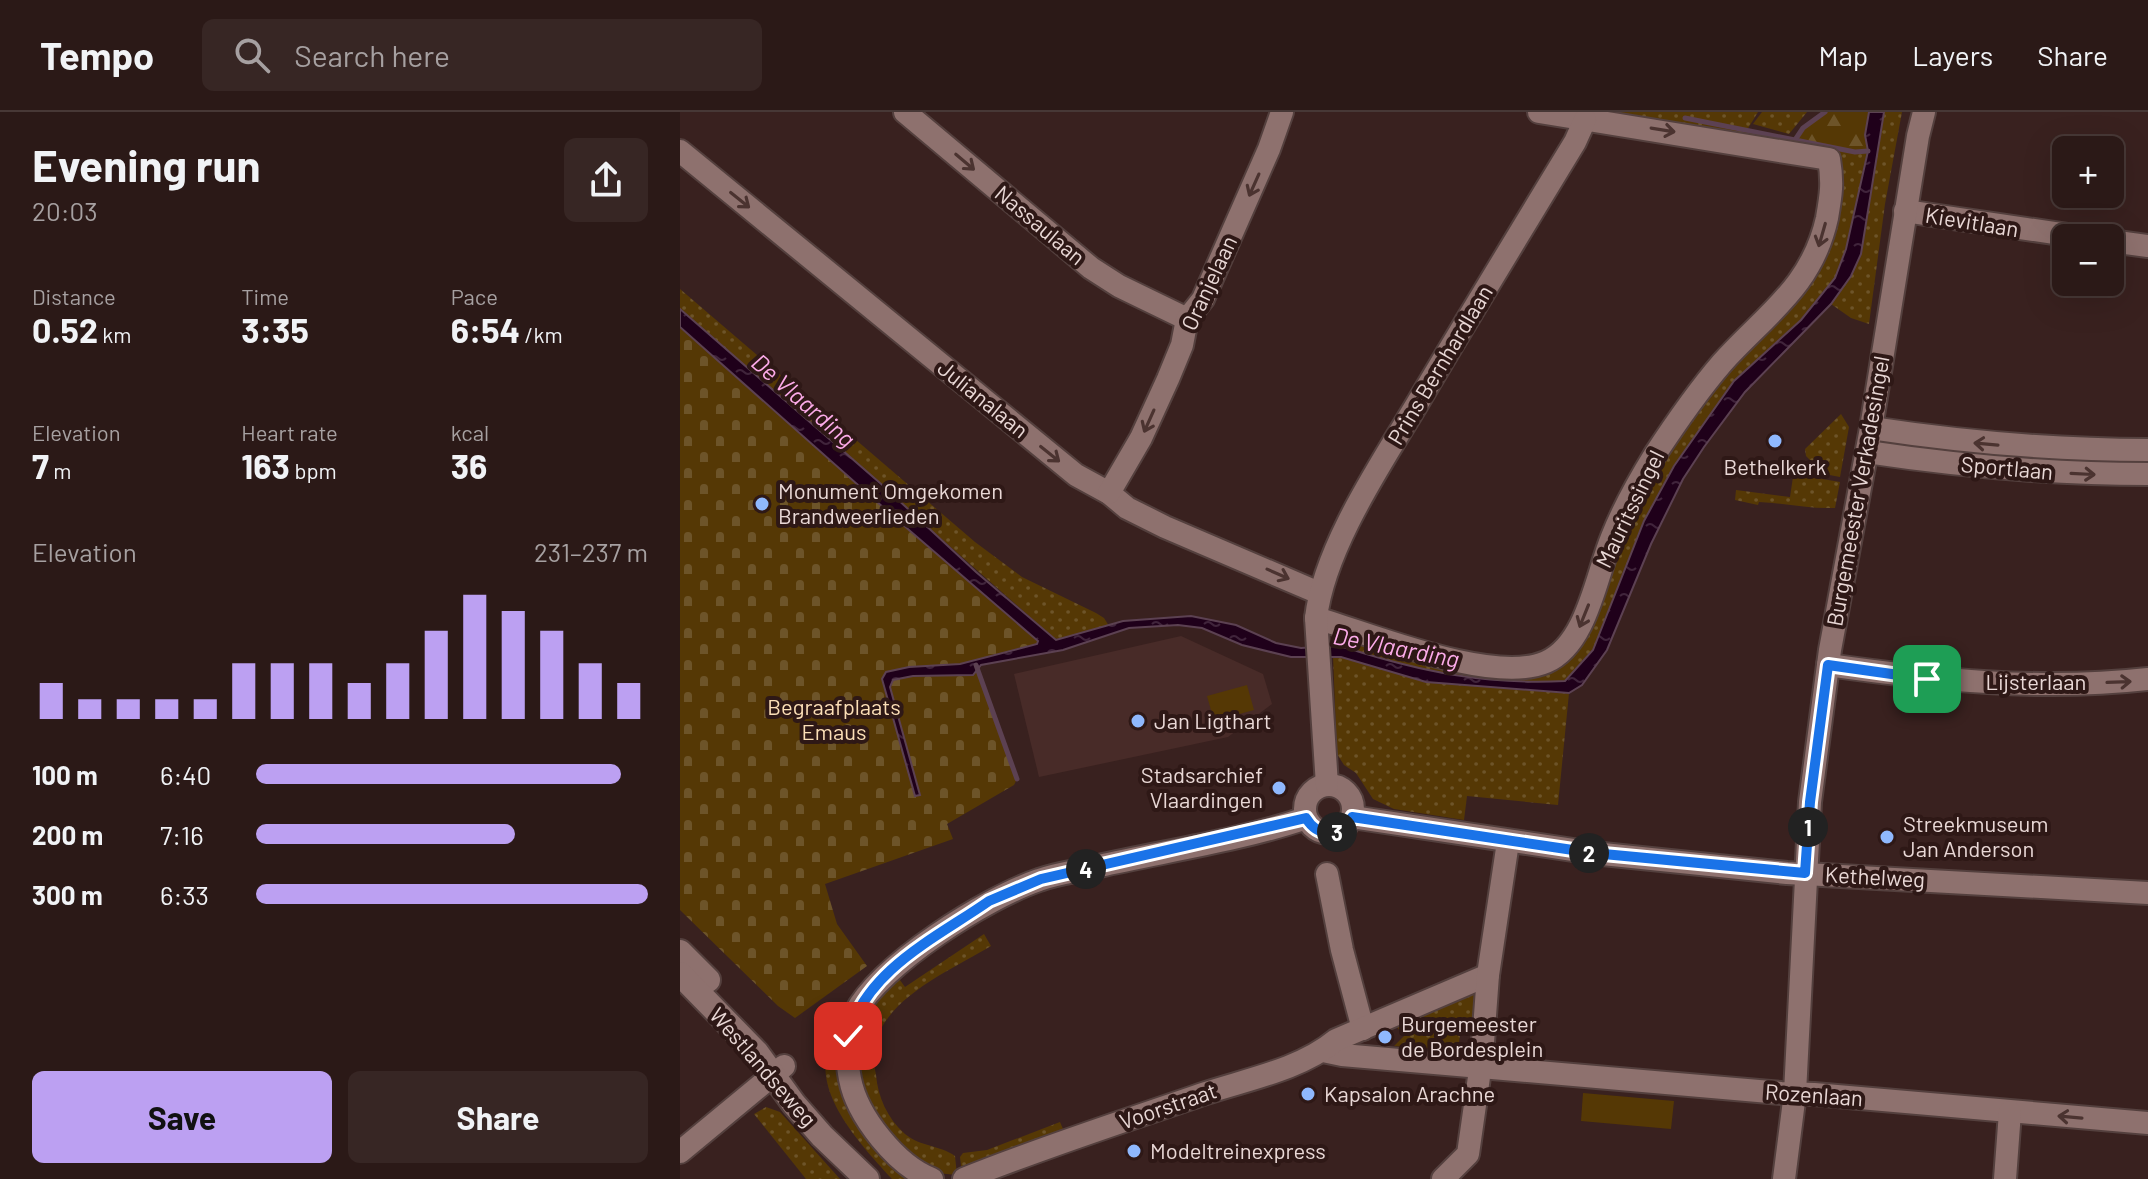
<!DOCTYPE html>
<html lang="en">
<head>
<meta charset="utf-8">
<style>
	:root { --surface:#2b1917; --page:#372624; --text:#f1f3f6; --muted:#a6a0a1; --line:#473836; --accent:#bca0f2 }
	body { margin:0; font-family:Barlow,sans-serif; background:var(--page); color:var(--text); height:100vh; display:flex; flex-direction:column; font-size:30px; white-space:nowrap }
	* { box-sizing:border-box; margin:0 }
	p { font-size:26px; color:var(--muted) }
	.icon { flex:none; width:44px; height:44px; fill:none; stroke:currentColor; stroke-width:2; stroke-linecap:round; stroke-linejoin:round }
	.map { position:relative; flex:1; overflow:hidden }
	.sheet { display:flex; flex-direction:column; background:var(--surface); width:680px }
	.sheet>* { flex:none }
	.tools { position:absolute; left:1372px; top:24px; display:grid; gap:16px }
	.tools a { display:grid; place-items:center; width:72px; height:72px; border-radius:12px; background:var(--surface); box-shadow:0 8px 32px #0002,0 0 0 2px var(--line); font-size:40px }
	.pin { position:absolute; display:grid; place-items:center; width:68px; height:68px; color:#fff; margin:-34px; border-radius:16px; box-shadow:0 4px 12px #0006 }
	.km { position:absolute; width:40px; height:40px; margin:-20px; border-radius:50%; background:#222; color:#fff; font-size:22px; line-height:40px; text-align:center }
	.round { display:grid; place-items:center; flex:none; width:84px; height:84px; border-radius:12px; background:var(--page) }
	.head { display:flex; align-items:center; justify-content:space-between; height:136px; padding:0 32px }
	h1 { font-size:44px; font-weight:700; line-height:60px }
	.figures { display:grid; grid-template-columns:repeat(3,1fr); gap:12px; height:136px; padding:8px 32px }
	.figures div { display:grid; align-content:center }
	.figures b { font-size:34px; font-weight:700 }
	.figures small { font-size:22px; font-weight:400 }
	.figures p { font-size:22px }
	.chart { height:224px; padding:16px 32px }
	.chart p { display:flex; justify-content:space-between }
	.chart svg { width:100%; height:144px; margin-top:8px; stroke:var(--accent); stroke-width:6 }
	.cta { display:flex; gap:16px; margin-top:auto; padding:16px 32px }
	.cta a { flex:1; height:92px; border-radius:12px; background:var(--accent); color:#111; font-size:32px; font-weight:700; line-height:92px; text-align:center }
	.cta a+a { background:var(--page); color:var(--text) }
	ul { padding:0 32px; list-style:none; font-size:26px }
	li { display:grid; grid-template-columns:128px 96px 1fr; align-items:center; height:60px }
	li i { height:20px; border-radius:10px; background:var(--accent) }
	header { display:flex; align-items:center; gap:48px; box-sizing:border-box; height:112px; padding:0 40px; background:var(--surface); border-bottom:2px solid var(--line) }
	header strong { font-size:38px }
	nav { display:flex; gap:44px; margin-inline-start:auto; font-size:28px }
	.search { width:560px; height:72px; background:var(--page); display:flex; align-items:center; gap:20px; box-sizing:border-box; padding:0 28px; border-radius:12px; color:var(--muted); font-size:30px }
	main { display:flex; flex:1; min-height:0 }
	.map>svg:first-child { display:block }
</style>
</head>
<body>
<header>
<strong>Tempo</strong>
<div class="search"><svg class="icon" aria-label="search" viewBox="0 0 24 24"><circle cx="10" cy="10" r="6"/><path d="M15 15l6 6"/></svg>Search here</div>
<nav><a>Map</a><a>Layers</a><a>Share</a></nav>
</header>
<main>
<section class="sheet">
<div class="head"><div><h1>Evening run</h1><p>20:03</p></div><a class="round"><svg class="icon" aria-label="share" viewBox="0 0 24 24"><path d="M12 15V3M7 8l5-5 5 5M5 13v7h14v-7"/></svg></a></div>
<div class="figures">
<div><p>Distance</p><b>0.52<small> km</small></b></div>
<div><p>Time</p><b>3:35</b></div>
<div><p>Pace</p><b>6:54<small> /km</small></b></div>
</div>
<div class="figures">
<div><p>Elevation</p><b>7<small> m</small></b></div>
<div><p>Heart rate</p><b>163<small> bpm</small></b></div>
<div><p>kcal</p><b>36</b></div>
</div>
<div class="chart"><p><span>Elevation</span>231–237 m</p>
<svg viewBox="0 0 160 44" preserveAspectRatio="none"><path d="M5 44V33M15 44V38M25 44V38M35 44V38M45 44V38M55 44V27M65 44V27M75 44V27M85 44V33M95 44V27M105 44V17M115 44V6M125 44V11M135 44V17M145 44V27M155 44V33"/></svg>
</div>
<ul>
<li><b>100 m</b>6:40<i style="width:93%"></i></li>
<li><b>200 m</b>7:16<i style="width:66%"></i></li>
<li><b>300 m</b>6:33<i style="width:100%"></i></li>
</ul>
<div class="cta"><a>Save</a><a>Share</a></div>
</section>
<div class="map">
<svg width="1468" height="1067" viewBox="0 0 1468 1067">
	<defs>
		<pattern id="grass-dots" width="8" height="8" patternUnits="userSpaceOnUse" patternTransform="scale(2)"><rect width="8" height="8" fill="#553805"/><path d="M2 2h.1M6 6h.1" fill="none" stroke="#6d5429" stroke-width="1.8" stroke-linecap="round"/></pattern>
		<pattern id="forest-firs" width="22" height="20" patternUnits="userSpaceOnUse" patternTransform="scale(2)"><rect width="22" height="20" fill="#553805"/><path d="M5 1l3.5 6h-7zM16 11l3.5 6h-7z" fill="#6d5429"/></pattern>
		<pattern id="cemetery-stones" width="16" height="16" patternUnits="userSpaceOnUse" patternTransform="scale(2)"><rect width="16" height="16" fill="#553805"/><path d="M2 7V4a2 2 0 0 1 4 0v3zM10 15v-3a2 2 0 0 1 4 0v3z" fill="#6d5429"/></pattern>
		<pattern id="water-ripples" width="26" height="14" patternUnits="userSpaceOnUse" patternTransform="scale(2)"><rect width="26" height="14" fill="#1f001a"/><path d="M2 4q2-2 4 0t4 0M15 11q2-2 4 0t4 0" fill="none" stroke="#40243b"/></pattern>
	</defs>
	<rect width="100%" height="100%" fill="#39211f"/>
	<path fill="#482b28" d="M501,524L583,562L592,592L548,625L359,665L334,562Z"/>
	<g fill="url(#grass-dots)">
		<path d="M932,0H1078L1067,18L1175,40L1188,39L1166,137L1155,166L1121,208L1054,269L994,354L964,409L913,538L890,566L885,569L852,571L760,562L654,534L656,530L669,525L871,553L925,456L982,338L1134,155L1148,42Z"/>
		<path d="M1082,0H1127L1109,22L1073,12Z"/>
		<path d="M1204,0H1222L1205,92L1189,212L1171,206L1151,192L1171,164L1181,142Z"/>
		<path d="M0,177L295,430L342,465L416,501L424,506L429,514L382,528L374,526L0,197Z"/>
		<path d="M1161,302L1169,315L1160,365L1134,360V352L1126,344L1125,337Z"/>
		<path d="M1114,358L1122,366L1125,364L1160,370L1155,396C1129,397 1105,391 1079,390L1078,393L1055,388L1056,378L1110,385L1113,365L1110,362Z"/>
		<path d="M653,544L666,546L746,570L889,581L878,693L787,684L784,708L714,697L693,687L676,661L664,653L657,642Z"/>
		<path d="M304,822L311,834C270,859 197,888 193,944C193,950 195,957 196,963C198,985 207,1006 225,1022C241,1035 260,1033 275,1044L277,1063L257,1061L233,1048L190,997L174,945L184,899L217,864L225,875Z"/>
		<path d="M791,878L796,880L795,921L780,923L778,939L714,934L725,923L712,911Z"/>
		<path d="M149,935H160V951L235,1067H212C184,1036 131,982 149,935Z"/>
		<path d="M86,995L100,1000L160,1067H126L74,1002Z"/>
		<path d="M380,1010L383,1017L296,1051L282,1062L280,1045L283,1041L307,1038Z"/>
	</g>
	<path fill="url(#forest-firs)" d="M1145,0H1189L1185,23L1188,39L1175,40L1115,28L1123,16Z"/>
	<path fill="url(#cemetery-stones)" d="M0,215L358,529L357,532L296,553L337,667L334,673L267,712L273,727L145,772L157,812L187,854L115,906L98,894L0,798Z"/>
	<g fill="#553805">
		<path d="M567,573L574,598L534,609L527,584Z"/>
		<path d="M903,981L994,989L991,1017L901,1009Z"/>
	</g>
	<path fill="url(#water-ripples)" stroke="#5c4152" stroke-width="2" d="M1189,0H1204L1181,142L1171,164L1151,192L1065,280L1024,335L1003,367L971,432L927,538L902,573L889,581L746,570L661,545H611L562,533L522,516L498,513L449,516L383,538L301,553L293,563L233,564L213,568L210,575L240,683L235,684L202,567L206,560L229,555L280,552L357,532L358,529L222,412L0,215V197L200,371L296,460L376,528L443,509L511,504L556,513L596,531L621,536L654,534L667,536C742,560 807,573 885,569L913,538L964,409L994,354L1054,269L1121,208L1155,166L1166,137L1188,39L1185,23Z"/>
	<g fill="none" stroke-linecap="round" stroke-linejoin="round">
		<g stroke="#5c4152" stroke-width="5">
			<path d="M1005,6L1175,40L1188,39"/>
			<path d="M1115,28L1123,16L1145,0"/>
			<path d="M296,553L337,667"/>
		</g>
		<defs>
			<g id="street">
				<path d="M225,0L411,156L439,174L507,207"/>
				<path d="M0,39L396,363L429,381L447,396L485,415L639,481"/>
				<path d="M1225,99L1408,126"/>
				<path d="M1430,129L1468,134"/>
				<path d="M1191,316C1284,330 1374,338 1468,338"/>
				<path d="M1187,340C1280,354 1373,362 1468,362"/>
				<path d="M429,381L461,326L488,267L502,233L507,207L523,187L589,37L602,0"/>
				<path d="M636,506C691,522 813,573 866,550C907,532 916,464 932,425C943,397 958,370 974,344C995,312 1017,280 1042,251C1085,203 1132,175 1147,106C1151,83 1153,71 1149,47L859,0"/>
				<path d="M1148,553C1254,568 1361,579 1468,567"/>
				<circle cx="649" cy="697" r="24"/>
				<path d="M647,673L636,506C644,436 701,352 737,292C789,204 842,117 895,30L905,8"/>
				<path d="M672,705L913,741L1107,761L1468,781"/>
				<path d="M647,762L662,838L683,917"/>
				<path d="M643,939L662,943L1101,981L1134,982L1468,1011"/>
				<path d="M0,1040L104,954"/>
				<path d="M252,1067C217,1054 177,1004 170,967C166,946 165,921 175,901C201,852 306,786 359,768C378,761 399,759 419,754C486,739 562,728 626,706"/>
				<path d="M284,1067C363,1035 445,1009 526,981C569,967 621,957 656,928L808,863"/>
				<path d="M763,1067L788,1042L802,944L808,863L828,730"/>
				<path d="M1104,1067L1115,981L1130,690L1150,538L1191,316L1238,24L1244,0"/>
				<path d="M1325,1067L1330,1000"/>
			</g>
			<g id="secondary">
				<path d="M0,840L28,868"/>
				<path d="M0,862L77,941L114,992L142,1024L187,1067"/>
			</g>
		</defs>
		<use href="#street" stroke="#54403e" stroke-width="26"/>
		<use href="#secondary" stroke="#54403e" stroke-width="28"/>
		<use href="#street" stroke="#8e716e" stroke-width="22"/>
		<use href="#secondary" stroke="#8e716e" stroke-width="24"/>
	</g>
	<defs><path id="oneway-shaft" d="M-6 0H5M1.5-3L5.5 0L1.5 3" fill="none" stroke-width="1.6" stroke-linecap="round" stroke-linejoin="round" transform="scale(2)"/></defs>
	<g stroke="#4b3330">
		<use href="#oneway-shaft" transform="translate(983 18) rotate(9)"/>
		<use href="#oneway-shaft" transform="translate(285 50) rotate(40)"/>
		<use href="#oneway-shaft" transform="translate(574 73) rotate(114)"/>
		<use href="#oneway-shaft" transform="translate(60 88) rotate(39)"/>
		<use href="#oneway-shaft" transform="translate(1142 123) rotate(106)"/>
		<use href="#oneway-shaft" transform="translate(469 309) rotate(114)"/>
		<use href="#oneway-shaft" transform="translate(1306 332) rotate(-175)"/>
		<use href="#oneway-shaft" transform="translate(370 342) rotate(39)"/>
		<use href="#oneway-shaft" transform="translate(1403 362) rotate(3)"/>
		<use href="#oneway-shaft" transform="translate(598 462) rotate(24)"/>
		<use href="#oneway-shaft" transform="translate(904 504) rotate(112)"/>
		<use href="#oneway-shaft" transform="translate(1439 570) rotate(-2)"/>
		<use href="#oneway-shaft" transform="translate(1390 1005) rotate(-175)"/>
	</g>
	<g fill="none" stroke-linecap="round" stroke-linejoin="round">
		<defs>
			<path id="route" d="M168,924C187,857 256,826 309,789L361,767L626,706C638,726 661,726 672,705L913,741L1125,761L1130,690L1148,553L1247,567"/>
		</defs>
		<use href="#route" stroke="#fff" stroke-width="16"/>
		<use href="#route" stroke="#1a73e8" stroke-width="10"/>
	</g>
	<g fill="#8fb8fd" stroke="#2e1816" stroke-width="3">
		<circle cx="1095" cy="329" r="8"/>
		<circle cx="82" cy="392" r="8"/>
		<circle cx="458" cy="609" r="8"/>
		<circle cx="599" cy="676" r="8"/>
		<circle cx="1207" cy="725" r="8"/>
		<circle cx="705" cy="925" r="8"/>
		<circle cx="628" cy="982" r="8"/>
		<circle cx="454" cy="1039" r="8"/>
	</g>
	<g text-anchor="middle" stroke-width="8" stroke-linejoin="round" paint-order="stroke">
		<g font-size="22" fill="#e9d8d6" stroke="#2e1816">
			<text transform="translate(1292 110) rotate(9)" y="8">Kievitlaan</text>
			<text transform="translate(360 113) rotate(40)" y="8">Nassaulaan</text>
			<text transform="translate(529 171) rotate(-65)" y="8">Oranjelaan</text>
			<text transform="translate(760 253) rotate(-59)" y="8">Prins Bernhardlaan</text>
			<text transform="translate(303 287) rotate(39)" y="8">Julianalaan</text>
			<text transform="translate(1327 356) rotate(5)" y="8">Sportlaan</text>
			<text transform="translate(1178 379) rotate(-80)" y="8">Burgemeester Verkadesingel</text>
			<text transform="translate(950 397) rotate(-64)" y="8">Mauritssingel</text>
			<text x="1356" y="578">Lijsterlaan</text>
			<text transform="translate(1195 765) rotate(3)" y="8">Kethelweg</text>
			<text transform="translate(83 955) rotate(49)" y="8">Westlandseweg</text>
			<text transform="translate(1134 983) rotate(4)" y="8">Rozenlaan</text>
			<text transform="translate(488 994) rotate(-19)" y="8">Voorstraat</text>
		</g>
		<g font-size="22" fill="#e9d8d6" stroke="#2e1816" text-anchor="start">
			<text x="1095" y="363" text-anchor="middle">Bethelkerk</text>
			<text x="98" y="387">Monument Omgekomen<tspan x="98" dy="25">Brandweerlieden</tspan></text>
			<text x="474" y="617">Jan Ligthart</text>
			<text x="583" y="671" text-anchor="end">Stadsarchief<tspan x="583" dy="25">Vlaardingen</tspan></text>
			<text x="1223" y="720">Streekmuseum<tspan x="1223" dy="25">Jan Anderson</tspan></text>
			<text x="721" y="920">Burgemeester<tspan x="721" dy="25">de Bordesplein</tspan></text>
			<text x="644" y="990">Kapsalon Arachne</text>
			<text x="470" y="1047">Modeltreinexpress</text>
		</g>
		<g font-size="22" fill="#fcdfb7" stroke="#2e1816">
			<text x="154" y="603">Begraafplaats<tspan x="154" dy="25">Emaus</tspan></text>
		</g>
		<g font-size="24" font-style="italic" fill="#fcabe9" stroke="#2e1816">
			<text transform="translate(123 289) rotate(41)" y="8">De Vlaarding</text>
			<text transform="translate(716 536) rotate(11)" y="8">De Vlaarding</text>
		</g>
	</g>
</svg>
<div class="tools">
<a>+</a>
<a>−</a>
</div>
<div class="pin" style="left:1247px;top:567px;background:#1e9e55"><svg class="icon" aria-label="arrive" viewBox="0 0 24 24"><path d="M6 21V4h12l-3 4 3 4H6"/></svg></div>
<div class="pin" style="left:168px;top:924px;background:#d93025"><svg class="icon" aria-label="check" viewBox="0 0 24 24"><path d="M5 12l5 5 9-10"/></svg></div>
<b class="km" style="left:1128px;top:715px">1</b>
<b class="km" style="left:909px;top:741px">2</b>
<b class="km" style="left:657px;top:720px">3</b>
<b class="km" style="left:406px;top:757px">4</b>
</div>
</main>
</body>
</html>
